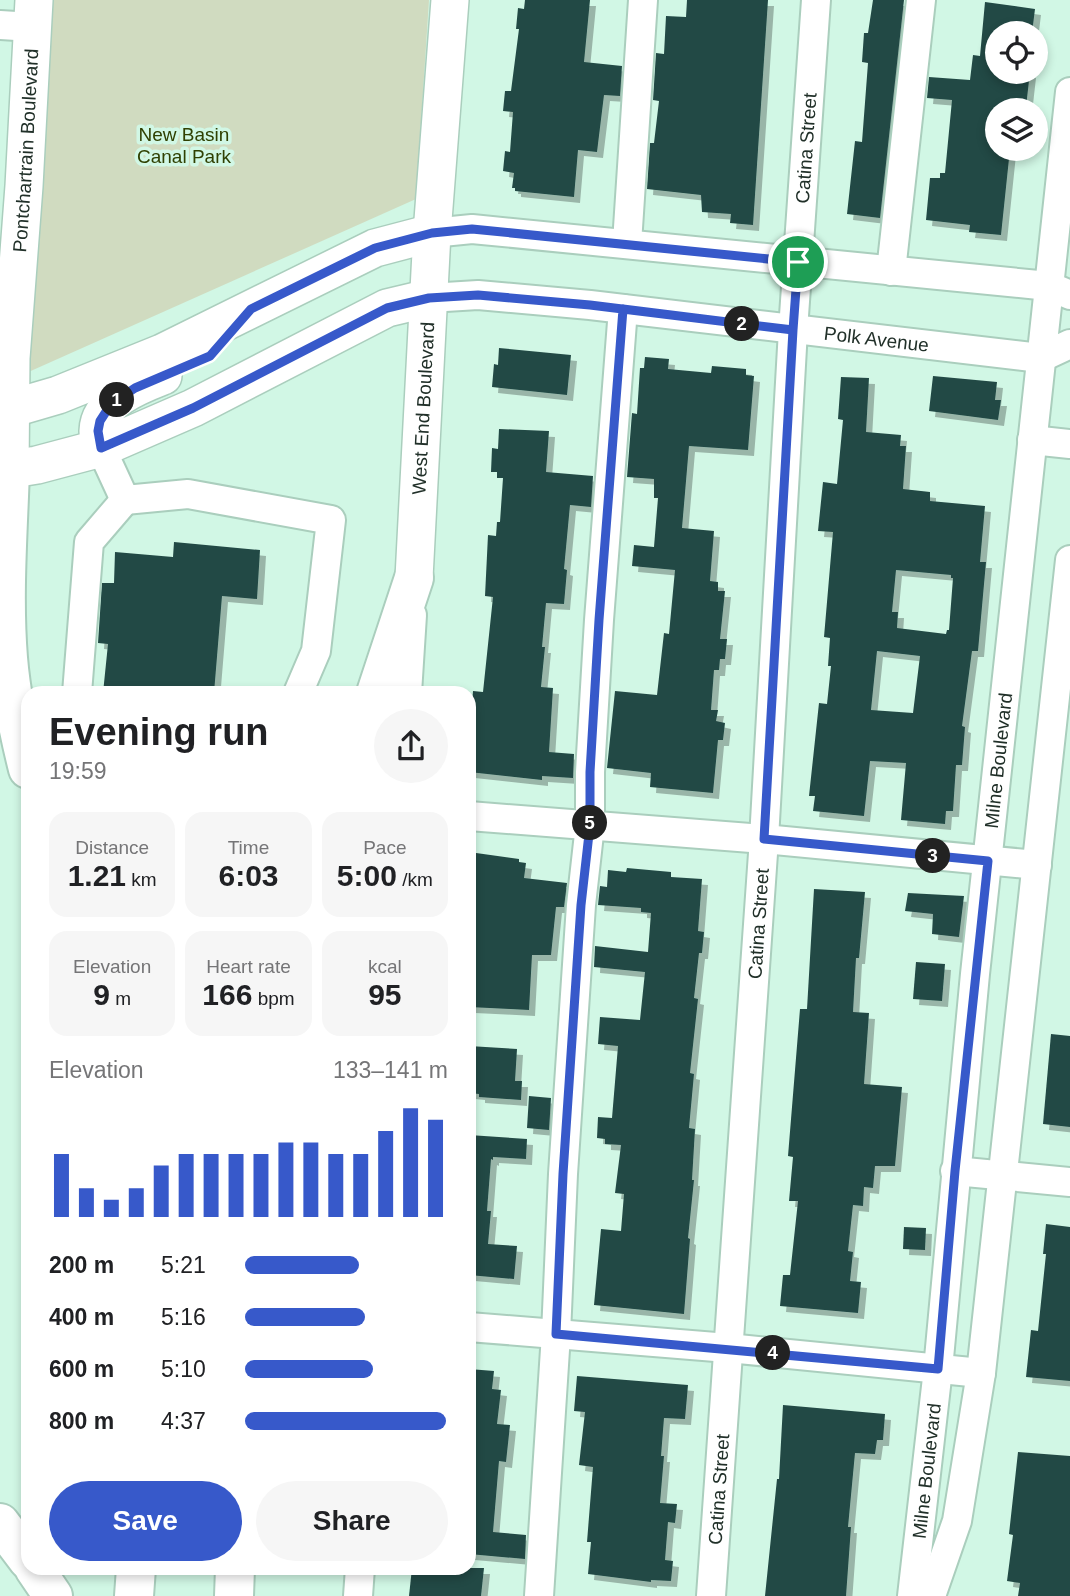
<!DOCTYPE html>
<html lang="en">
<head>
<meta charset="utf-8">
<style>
	:root { --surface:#fff; --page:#f6f6f6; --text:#202124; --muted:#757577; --accent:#3759ca }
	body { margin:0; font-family:Arial,sans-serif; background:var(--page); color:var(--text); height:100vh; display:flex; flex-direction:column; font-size:26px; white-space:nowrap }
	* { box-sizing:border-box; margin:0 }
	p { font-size:23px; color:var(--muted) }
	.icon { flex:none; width:38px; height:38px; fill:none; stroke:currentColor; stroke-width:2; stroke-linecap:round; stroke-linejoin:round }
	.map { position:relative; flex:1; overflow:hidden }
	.panel { position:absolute; left:21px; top:686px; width:455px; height:889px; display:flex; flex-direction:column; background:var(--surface); border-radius:21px; box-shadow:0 4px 10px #0003 }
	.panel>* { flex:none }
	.buttons { position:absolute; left:985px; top:21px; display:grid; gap:14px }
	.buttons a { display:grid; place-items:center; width:63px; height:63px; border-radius:50%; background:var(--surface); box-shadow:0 4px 10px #0003; font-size:35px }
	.pin { position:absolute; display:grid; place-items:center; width:60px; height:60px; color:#fff; margin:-30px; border:4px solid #fff; border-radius:50%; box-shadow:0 2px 7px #0007 }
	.km { position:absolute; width:35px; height:35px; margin:-18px; border-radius:50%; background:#222; color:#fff; font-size:19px; line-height:35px; text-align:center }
	.round { display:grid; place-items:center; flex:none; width:74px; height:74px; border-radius:37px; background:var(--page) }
	.overview { display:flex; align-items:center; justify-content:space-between; height:119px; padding:0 28px }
	h1 { font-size:38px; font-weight:800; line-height:52px }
	.stats { display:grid; grid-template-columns:repeat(3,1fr); gap:10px; height:119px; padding:7px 28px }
	.stats div { display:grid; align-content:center; border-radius:18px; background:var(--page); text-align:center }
	.stats b { font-size:30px; font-weight:800 }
	.stats small { font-size:19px; font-weight:400 }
	.stats p { font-size:19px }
	.chart { height:196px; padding:14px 28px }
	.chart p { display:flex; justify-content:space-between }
	.chart svg { width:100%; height:126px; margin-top:7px; stroke:var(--accent); stroke-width:6 }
	.primary-button { display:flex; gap:14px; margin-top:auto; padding:14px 28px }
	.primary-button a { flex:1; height:80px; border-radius:42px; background:var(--accent); color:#fff; font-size:28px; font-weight:800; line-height:80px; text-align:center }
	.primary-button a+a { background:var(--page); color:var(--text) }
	ul { padding:0 28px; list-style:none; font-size:23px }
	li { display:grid; grid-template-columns:112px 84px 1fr; align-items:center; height:52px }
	li i { height:18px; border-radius:9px; background:var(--accent) }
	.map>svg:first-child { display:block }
</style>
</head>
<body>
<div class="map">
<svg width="1070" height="1596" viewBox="0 0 1070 1596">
	<defs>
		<filter id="shadow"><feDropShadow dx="6" dy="6" stdDeviation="0" flood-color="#0004"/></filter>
	</defs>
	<rect width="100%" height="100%" fill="#d1f7e5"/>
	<path fill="#d0dbc0" d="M49,0H429L416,199L24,374Z"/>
	<g fill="#224945" fill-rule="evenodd" filter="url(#shadow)">
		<path d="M525,0H590L584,62L622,66L620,96L604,95L597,152L578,150L574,197L515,191V188H512L514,173L503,171L505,151L510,152L513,112L503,111L505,91H511L519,29H516L518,8L524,9Z"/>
		<path d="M687,0H768L753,225L730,223L731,214L702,212L701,195L647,189L650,143H654L659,101L653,100L656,53L664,54L666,16L686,17Z"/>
		<path d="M873,0H904L880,218L847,214L855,141L862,142L868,63L862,62L864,33H868Z"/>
		<path d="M985,2L1035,9L1032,33H998V72H1030L1026,107L998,104V149H1010L1001,235L969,232L970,225L926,220L930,178H940V173H945L952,100L927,98L929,77L970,80L973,55L980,56Z"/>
		<path d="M499,348L571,355L567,395L492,387L494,364L498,365Z"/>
		<path d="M645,357L669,359L668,369L711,373L712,366L746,369V375L754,376L748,450L689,446L682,528L714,531L710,581L718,582V591H725L720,639H727L725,659H720L719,670H714L711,710H718L716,721L725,723L723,740H718L713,793L650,787L651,773L607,768L615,691L657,695L664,633L669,634L675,570L632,566L634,545L654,547L658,498H654V479L627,477L632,413L637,414L640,368H644Z"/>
		<path d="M933,376L997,382L995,400H1001L998,420L929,411Z"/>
		<path d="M841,377L869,378L866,432L901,435L900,446H906L903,489L930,492V501L985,506L980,562H986L978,651H972L962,726L965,727L962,765H956L953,811H946L945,824L901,820L906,763L870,761L864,816L813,811L815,796H809L819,703L827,704L831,666H828L830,638L824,637L833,532L818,531L823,482L837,484L843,420L838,419ZM896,570L951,575V578H953L949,630H947L946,634L897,628L898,612H892ZM877,651L920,656L913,713L871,710Z"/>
		<path d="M499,429L549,431L546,472L593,476L591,507L570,505L564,569L567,570L564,604L546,603L542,647H545L541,687L553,688L549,752L574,754L573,778L542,776V780L469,772L475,718H471L473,691L483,692L493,597L485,596L488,535L496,536L497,522H500L503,478H497V472H491L492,448L498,449Z"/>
		<path d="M174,542L260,550L257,599L222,596L214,693H103L108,644L98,643L102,583H114L115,552L173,557Z"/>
		<path d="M469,852L519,859V862L526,863L524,878L567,883L564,907H556L551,955H532L529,1010L469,1007Z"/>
		<path d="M627,868L671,872V877L702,879L698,931L704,932L702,953H699L694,998L698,999L690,1073L694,1074L689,1128L695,1129L692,1180H694L688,1238L690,1239L684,1314L594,1305L601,1229L621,1231L624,1194L615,1193L621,1145L605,1144V1139L597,1138L598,1117L612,1118L618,1046L598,1044L600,1017L640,1020L645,972L594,967L595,946L648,952L651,913L641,912V908L598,905L600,886L607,887L608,870L626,872Z"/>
		<path d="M814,889L865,892L859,958H856L853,1012L869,1013L864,1084L902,1087L895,1166H875L873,1188L864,1187L863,1206L853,1205L848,1251L853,1252L850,1281L861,1282L858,1313L780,1306L783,1275H790L798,1201H789L793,1157L788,1156L800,1009H807Z"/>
		<path d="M908,893L964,896L959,937L932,934L933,914L905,911Z"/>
		<path d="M916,962L945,964L942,1001L913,999Z"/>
		<path d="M1051,1034L1070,1036V1127L1043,1124Z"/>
		<path d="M469,1046L517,1049L515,1081H522L521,1100L479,1097V1094L469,1093Z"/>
		<path d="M529,1096L551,1098L549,1130L527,1128Z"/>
		<path d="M469,1135L527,1139L526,1159L493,1157V1160L491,1159L487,1211H491L488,1244L517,1246L514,1279L469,1275Z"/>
		<path d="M1046,1224L1070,1227V1381L1026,1377L1031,1330L1038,1331L1046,1254H1043Z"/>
		<path d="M904,1227L926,1228L925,1250L903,1249Z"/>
		<path d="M469,1369L494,1371L492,1389L501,1390L497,1424L510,1425L506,1462L499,1461L493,1532L526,1535L525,1559L469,1554Z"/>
		<path d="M577,1376L688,1385L685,1419L664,1418L661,1456H664L660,1503L677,1504L675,1523L668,1522L665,1560L673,1561L671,1581L651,1580V1582L588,1574L591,1542H587L593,1467L579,1465L585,1412L574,1411Z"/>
		<path d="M783,1405L885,1414L883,1440H877L875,1454L855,1453L848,1527H851L846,1596H765L777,1479H779Z"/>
		<path d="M1018,1452L1070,1456V1596H1018L1020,1583L1007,1581L1013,1535L1009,1534Z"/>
		<path d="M412,1568H484L481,1596H409Z"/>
	</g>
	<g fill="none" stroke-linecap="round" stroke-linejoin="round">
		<defs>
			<g id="minor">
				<path d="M0,25L32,27"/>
				<path d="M432,233L472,229L1049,286L1070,295"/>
				<path d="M627,243L643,0"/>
				<path d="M891,271L921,0"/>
				<path id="s1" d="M429,298L478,295L590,305L1040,358L1070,344"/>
				<path d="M1032,440L1070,444"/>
				<path d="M101,448L125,500L188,494L331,520L316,651L298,693"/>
				<path d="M77,693L89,542L125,500"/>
				<path d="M407,693L412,615"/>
				<path d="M469,816L764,839L1037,865"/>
				<path d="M955,1171L1070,1182"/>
				<path d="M469,1327L728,1348L981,1373"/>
				<path d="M358,1596L360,1568"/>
				<path d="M539,1596L556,1334L563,1174L581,905L590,825V772L599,620L623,309"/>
				<path id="s2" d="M711,1596L764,839L793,330L816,0"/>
				<path id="s3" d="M912,1596L938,1369L975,974L1070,92"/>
				<path d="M931,1596L957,1521L981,1373L1070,560"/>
			</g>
			<g id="major">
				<path d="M0,410L10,409L58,395L162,353L375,248L432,233"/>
				<path d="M101,448C100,443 98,437 98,431C99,400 140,385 163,376"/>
				<path id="s4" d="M10,470L11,358L24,186L34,0"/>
				<path d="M0,471L37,465L101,448L193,408L387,308L429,298"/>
				<path id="s5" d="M414,578L432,233L450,0"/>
			</g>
			<g id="highway">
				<path d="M10,470C8,532 3,596 8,658C11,695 19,733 28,769"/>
				<path d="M376,693L414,578"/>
				<path d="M0,1523L28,1560"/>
				<path d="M34,1568L53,1596"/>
				<path d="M134,1596L136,1568"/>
				<path d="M234,1596L235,1568"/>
			</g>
		</defs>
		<use href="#minor" stroke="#aacebd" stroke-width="32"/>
		<use href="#major" stroke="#aacebd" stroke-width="40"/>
		<use href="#highway" stroke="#aacebd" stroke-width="42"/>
		<use href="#minor" stroke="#fff" stroke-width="28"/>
		<use href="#major" stroke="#fff" stroke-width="37"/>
		<use href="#highway" stroke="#fff" stroke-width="38"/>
	</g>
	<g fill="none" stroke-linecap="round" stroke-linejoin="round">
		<defs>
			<path id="route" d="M798,262L472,229L432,233L375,248L251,309L210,356L135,388L111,404L100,421L98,431L101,448L193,408L387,308L429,298L478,295L590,305L793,330L764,839L988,861L955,1171L938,1369L556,1334L563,1174L581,905L590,825V772L599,620L623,309L793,330L798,262"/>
		</defs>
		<use href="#route" stroke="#fff" stroke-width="14"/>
		<use href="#route" stroke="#3759ca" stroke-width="9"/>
	</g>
	<g text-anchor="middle" stroke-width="7" stroke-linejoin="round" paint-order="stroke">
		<g font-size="19" fill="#2f4002" stroke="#d1f7e5">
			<text x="184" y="141">New Basin<tspan x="184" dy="22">Canal Park</tspan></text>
		</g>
		<g font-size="19" fill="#213029" stroke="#d1f7e5">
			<text dy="7" stroke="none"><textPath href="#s2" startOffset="1451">Catina Street</textPath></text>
			<text dy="7" stroke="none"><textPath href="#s4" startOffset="320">Pontchartrain Boulevard</textPath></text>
			<text dy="7" stroke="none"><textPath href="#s1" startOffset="450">Polk Avenue</textPath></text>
			<text dy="7" stroke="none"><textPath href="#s5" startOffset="170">West End Boulevard</textPath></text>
			<text dy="7" stroke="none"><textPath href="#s3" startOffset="840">Milne Boulevard</textPath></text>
			<text dy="7" stroke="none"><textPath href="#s2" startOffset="674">Catina Street</textPath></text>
			<text dy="7" stroke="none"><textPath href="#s3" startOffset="126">Milne Boulevard</textPath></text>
			<text dy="7" stroke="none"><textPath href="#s2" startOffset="107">Catina Street</textPath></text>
		</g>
	</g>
</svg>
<div class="buttons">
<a><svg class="icon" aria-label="locate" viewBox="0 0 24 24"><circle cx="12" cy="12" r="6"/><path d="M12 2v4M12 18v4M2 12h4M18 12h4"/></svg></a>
<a><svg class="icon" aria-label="layers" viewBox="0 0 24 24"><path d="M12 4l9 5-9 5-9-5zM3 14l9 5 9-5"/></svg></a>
</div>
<div class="pin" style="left:798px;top:262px;background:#1e9e55"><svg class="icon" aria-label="arrive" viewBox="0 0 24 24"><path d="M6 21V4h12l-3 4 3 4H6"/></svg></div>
<b class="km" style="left:117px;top:400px">1</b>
<b class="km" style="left:742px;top:324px">2</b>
<b class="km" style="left:933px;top:856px">3</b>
<b class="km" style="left:773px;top:1353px">4</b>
<b class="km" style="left:590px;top:823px">5</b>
<section class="panel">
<div class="overview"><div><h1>Evening run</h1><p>19:59</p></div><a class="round"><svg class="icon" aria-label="share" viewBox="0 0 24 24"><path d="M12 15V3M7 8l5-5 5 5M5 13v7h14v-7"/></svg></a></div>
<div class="stats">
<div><p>Distance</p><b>1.21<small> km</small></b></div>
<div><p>Time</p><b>6:03</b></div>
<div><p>Pace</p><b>5:00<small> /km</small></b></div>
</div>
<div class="stats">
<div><p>Elevation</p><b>9<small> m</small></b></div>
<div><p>Heart rate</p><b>166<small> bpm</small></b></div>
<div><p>kcal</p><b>95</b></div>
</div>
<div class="chart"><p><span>Elevation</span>133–141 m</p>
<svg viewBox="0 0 160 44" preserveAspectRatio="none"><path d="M5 44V22M15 44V34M25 44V38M35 44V34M45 44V26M55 44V22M65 44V22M75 44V22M85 44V22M95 44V18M105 44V18M115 44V22M125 44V22M135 44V14M145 44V6M155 44V10"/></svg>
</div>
<ul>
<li><b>200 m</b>5:21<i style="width:56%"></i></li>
<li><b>400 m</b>5:16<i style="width:59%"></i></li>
<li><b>600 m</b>5:10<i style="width:63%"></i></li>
<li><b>800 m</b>4:37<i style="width:99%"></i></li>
</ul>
<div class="primary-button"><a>Save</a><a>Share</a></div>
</section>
</div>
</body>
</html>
